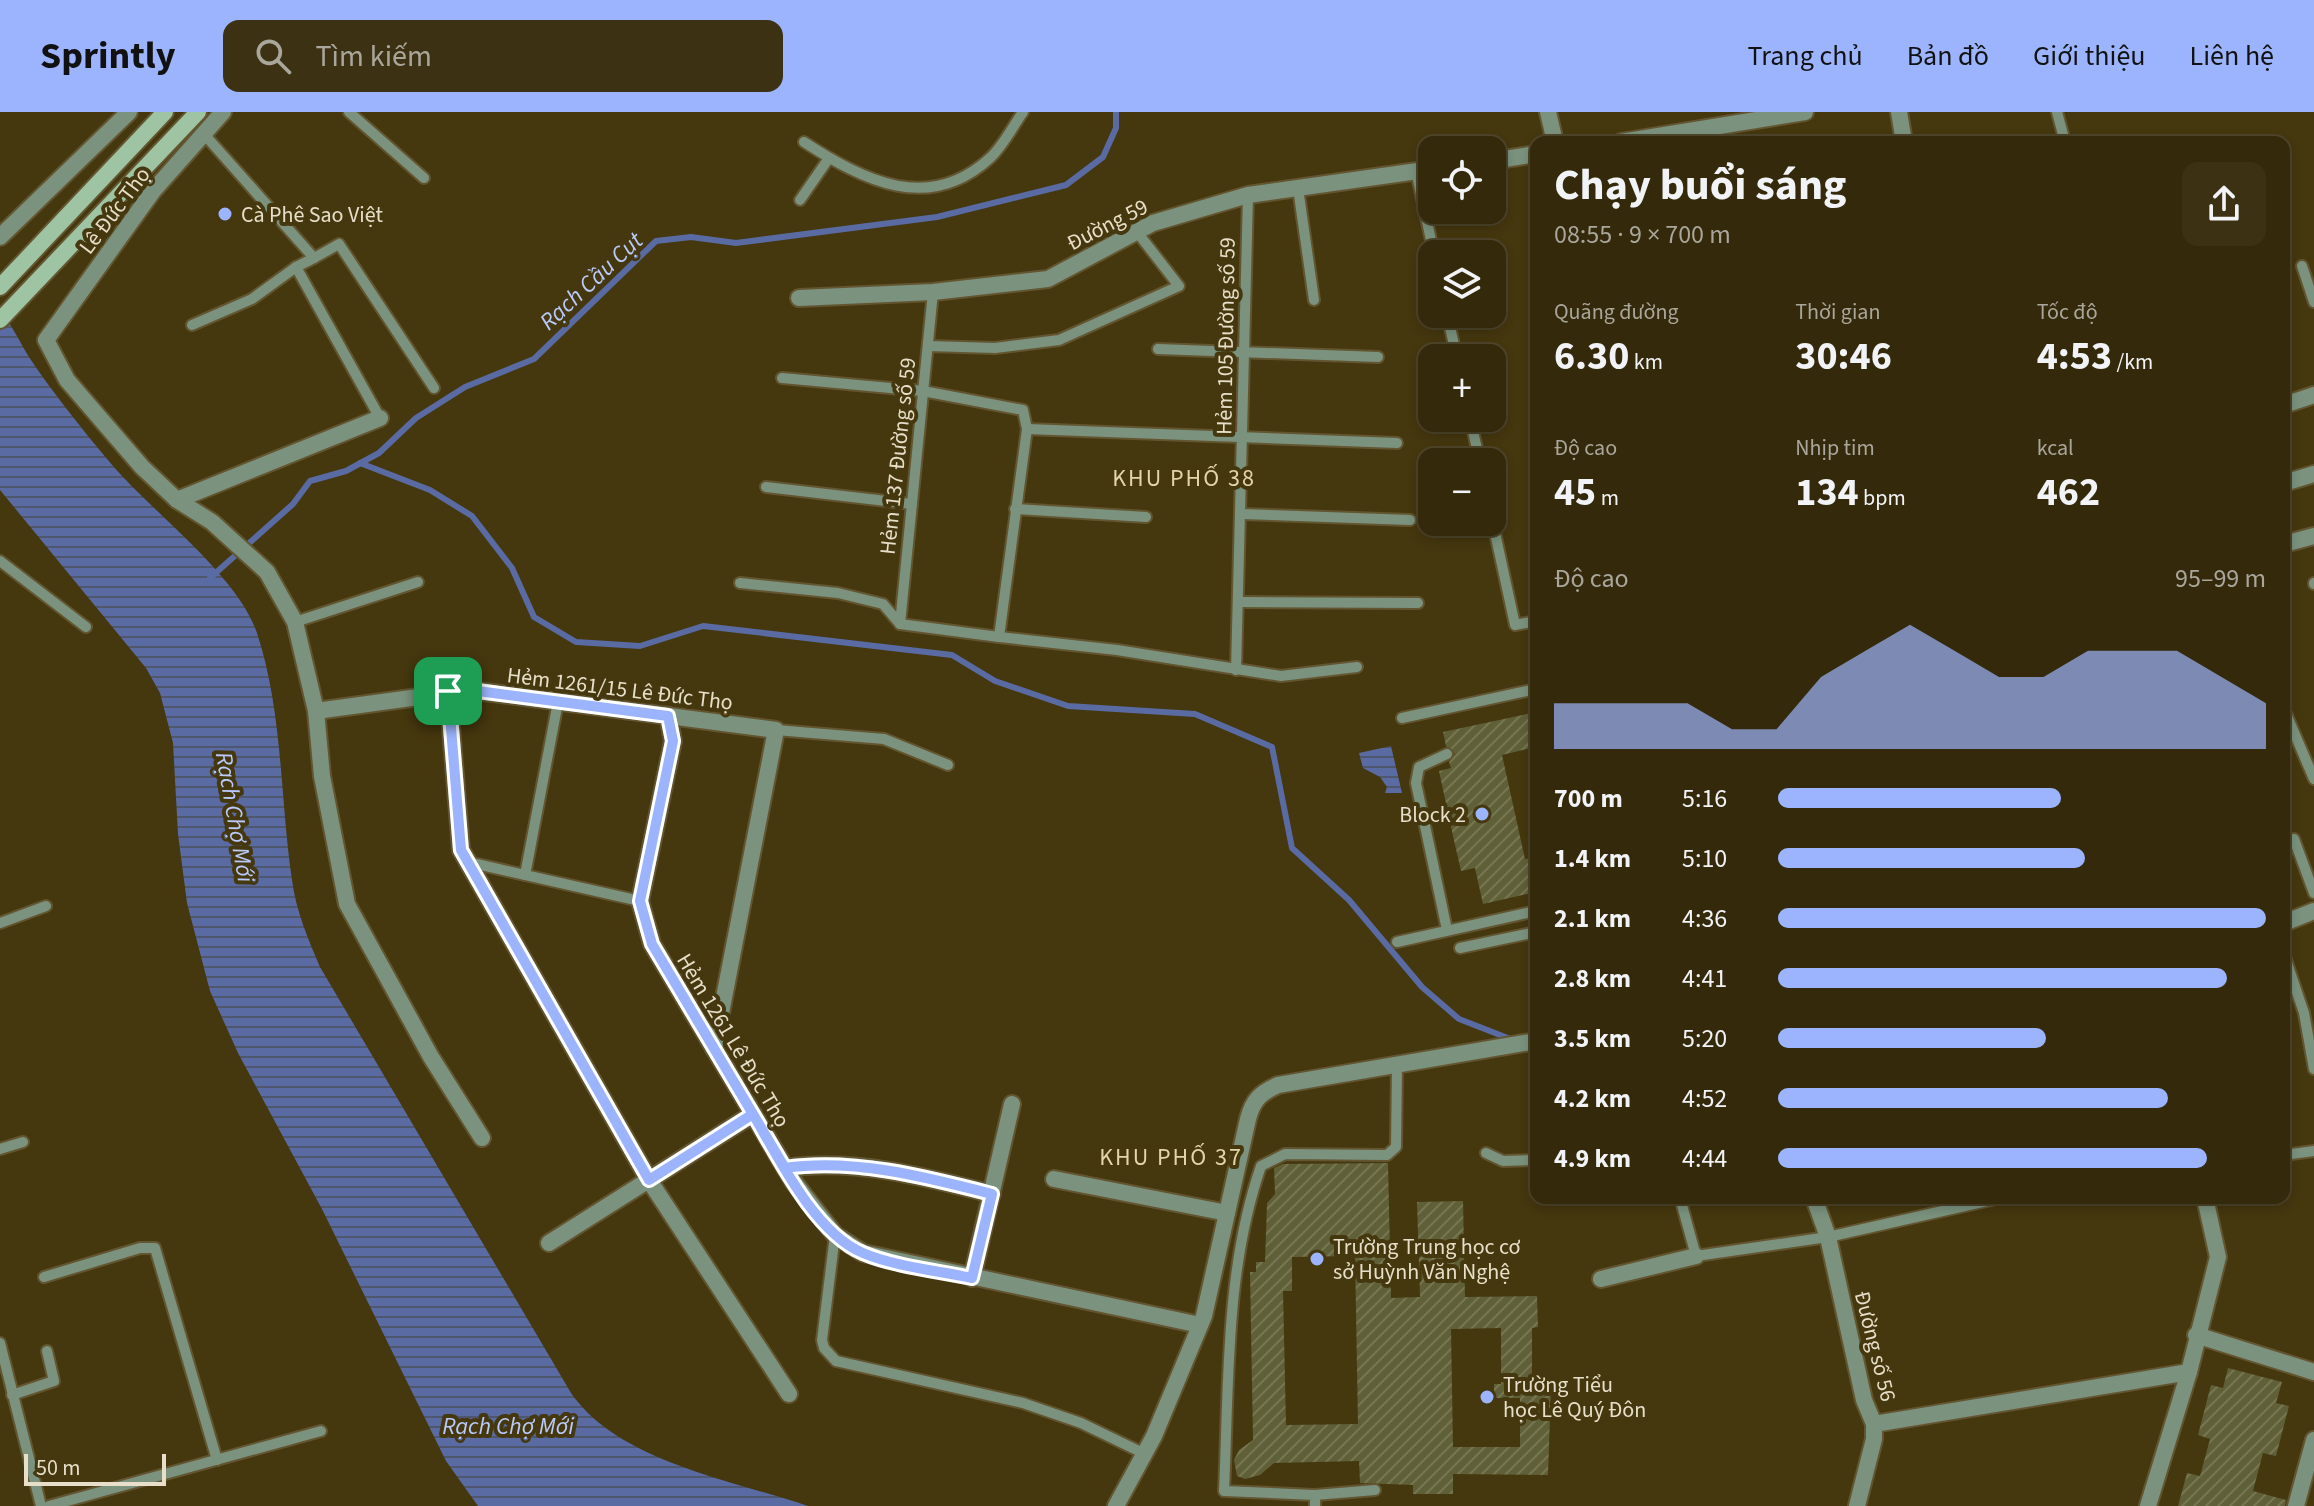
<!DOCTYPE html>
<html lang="vi">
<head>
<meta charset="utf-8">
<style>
	:root { --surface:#34290a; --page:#3c3113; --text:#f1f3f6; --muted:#a9a69c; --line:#4e452b; --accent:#9bb4fd }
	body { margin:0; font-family:"Source Sans 3",sans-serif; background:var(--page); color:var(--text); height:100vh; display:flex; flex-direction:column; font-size:30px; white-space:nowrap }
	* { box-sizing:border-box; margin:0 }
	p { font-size:26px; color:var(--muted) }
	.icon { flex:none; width:44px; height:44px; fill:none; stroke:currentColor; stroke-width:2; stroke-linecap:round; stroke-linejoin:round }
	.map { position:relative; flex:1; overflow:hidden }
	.sheet { position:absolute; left:1530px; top:24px; width:760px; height:1068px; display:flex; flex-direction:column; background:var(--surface); border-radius:16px; box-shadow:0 4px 12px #0003,0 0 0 2px var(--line) }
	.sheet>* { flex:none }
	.controls { position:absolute; left:1418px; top:24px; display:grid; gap:16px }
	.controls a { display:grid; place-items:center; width:88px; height:88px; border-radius:16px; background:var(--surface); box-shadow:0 4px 12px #0003,0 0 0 2px var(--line); font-size:40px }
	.scale { position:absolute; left:24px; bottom:20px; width:142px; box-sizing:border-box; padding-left:8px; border:4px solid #e7dfc9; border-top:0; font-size:22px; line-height:28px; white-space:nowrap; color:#e7dfc9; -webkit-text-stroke:6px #45370e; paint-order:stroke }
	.pin { position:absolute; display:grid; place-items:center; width:68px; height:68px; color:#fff; margin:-34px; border-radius:16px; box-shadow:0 4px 12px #0006 }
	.round { display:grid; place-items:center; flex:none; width:84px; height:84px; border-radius:16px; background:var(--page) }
	.summary { display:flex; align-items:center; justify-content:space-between; height:136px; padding:0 24px }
	h1 { font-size:44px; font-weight:700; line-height:60px }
	.figures { display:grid; grid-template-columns:repeat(3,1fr); gap:12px; height:136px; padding:8px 24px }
	.figures div { display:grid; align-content:center }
	.figures b { font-size:40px; font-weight:700 }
	.figures small { font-size:22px; font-weight:400 }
	.figures p { font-size:22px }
	.chart { height:224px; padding:16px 24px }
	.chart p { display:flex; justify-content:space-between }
	.chart svg { width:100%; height:144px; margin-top:8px; fill:var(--accent); opacity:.7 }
	ul { padding:0 24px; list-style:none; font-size:26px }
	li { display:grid; grid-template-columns:128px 96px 1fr; align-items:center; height:60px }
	li i { height:20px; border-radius:10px; background:var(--accent) }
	header { display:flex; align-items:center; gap:48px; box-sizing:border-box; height:112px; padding:0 40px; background:var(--accent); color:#111 }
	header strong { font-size:38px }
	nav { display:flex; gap:44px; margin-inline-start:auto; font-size:28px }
	.search { width:560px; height:72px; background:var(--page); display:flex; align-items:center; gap:20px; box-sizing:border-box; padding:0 28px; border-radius:16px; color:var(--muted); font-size:30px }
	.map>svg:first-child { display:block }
</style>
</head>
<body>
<header>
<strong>Sprintly</strong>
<div class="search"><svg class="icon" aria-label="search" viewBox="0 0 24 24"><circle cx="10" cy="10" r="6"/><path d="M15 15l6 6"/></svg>Tìm kiếm</div>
<nav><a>Trang chủ</a><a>Bản đồ</a><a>Giới thiệu</a><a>Liên hệ</a></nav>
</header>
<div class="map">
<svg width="2314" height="1394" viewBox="0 0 2314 1394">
	<defs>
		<pattern id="water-rules" width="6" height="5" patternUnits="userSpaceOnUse" patternTransform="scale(2)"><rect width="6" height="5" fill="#596ba2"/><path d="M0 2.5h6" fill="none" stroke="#4f576f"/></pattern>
		<pattern id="building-hatch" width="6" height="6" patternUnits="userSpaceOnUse" patternTransform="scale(2)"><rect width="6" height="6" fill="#5f6037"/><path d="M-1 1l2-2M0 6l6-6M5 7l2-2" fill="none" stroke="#767653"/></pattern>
	</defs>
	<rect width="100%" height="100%" fill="#45370e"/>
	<g fill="url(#water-rules)">
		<path d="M0,199C13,214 19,229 29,245C52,280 95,334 123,365C162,407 239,467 257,521C283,600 280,687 292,768C296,799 308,827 320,855L571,1281C618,1349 731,1368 808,1394H478L446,1349L323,1099L238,941L210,879L187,791L178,722L173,631L160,581L146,556L0,378Z"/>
		<path d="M1391,634L1402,681H1385L1387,675L1380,665L1363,656L1359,641Z"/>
	</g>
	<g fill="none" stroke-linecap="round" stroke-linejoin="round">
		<g stroke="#596ba2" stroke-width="6">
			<path d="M360,351L430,378L472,404L512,456L534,505L576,530L640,534L703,514L952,543L995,569L1068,594L1195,602L1272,635L1292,736L1349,788L1422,875L1459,907L1513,928"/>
			<path d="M210,466L293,392L310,369L346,359L379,341L416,306L465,275L534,247L656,129L691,125L736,131L937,105L1066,73L1103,45L1116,16V0"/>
		</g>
	</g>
	<g fill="url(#building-hatch)" fill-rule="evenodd">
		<path d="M1536,600V635L1502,643L1525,747L1536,745V780L1483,792L1475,756L1461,759L1453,724L1439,659L1451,656L1449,650L1455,642L1446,634L1443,620Z"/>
		<path d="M1388,1051L1391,1186L1420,1185L1417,1090L1463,1089L1465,1185L1537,1184L1538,1215L1532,1216V1272L1551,1275L1548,1363L1453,1362V1382H1413V1373L1360,1371L1359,1349L1274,1351L1260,1363L1245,1367L1237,1364L1234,1348L1239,1338L1253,1328L1250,1160H1256V1150H1265L1267,1091L1275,1082L1274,1056L1283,1052ZM1355,1144L1358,1312L1286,1313L1283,1179H1292V1145ZM1501,1216V1272H1494V1286H1520V1335H1453L1451,1217Z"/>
		<path d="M2228,1256L2282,1270L2276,1291L2289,1294L2276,1344L2263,1341L2253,1379L2286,1388L2285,1394H2178L2187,1361L2200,1364L2210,1327L2198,1323L2211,1273L2223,1276Z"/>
	</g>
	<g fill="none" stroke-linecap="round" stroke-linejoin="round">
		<defs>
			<g id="service">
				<path d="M349,0L424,66"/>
				<path d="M2057,0L2065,30"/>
				<path d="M204,22L314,146L339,132L434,276"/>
				<path d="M804,30C864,69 929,102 990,46C1003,34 1013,14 1023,0"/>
				<path d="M1416,59L1434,142"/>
				<path d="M1298,76L1314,188"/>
				<path d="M800,88L829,46"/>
				<path d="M314,146L296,155L380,306"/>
				<path d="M2302,154L2314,190"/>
				<path d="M1447,202L1457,246"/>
				<path d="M192,213L252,187L296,155"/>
				<path d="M928,234L995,236L1059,228L1179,174L1137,120"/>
				<path d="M1158,237L1378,245"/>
				<path d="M1470,306L1480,350"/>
				<path d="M1027,317L1397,331"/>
				<path d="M766,375L912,392"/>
				<path d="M1015,397L1146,405"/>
				<path d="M1241,402L1410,408"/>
				<path d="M1492,407L1515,513L1536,509"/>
				<path d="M0,449L86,515"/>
				<path d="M740,471L838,481L883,492L900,512L999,525L1027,317L1023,298L923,279L782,266"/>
				<path d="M2314,471V472"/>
				<path d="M1239,490L1418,491"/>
				<path d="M295,510L418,470"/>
				<path d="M900,512L933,180"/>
				<path d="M999,525L1117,538L1281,564L1357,555"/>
				<path d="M1236,558L1248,83"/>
				<path d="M2284,597L2314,667"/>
				<path d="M1402,606L1536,577"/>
				<path d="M776,618L884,627L948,653"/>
				<path d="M1447,642L1419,655L1416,671L1447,818"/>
				<path d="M2294,727L2314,781"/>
				<path d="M468,750L640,789"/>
				<path d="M525,763L558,590"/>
				<path d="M0,811L46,794"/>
				<path d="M1397,830L1536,799"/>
				<path d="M1460,836L1536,820"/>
				<path d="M2284,842L2304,901L2314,957"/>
				<path d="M0,1037L23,1030"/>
				<path d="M1486,1041L1503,1049L1536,1048"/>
				<path d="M2284,1043L2314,1039"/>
				<path d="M1680,1086L1696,1144L1828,1125L2000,1086"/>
				<path d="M835,1123L822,1228L824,1236L836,1249L1023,1291L1081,1311L1145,1342"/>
				<path d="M44,1165L140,1136H155L217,1348"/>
				<path d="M0,1231L41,1394"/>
				<path d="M12,1283L54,1269L47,1239"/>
				<path d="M1315,1383L1375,1378"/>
				<path d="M49,1394L321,1319"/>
				<path d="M1315,1394V1383L1224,1379C1229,1270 1225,1158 1261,1054L1285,1042L1387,1043L1396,1035L1397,954"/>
			</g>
			<g id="minor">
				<path d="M223,0L153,79L46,228L67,268L142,355L177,388L212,410L267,460L295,510L316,599L322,664L347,792L431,945L482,1026"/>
				<path d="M1548,0L1555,30"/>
				<path d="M1899,0L1904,30"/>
				<path d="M1621,30L1805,0"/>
				<path d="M1492,49L1536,42"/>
				<path d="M0,125L129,0"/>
				<path d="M799,186L933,180L1048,167L1153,111L1248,83L1432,57"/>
				<path d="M2284,293L2314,283"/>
				<path d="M2284,371L2314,362"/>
				<path d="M177,388L380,306"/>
				<path d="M2284,432L2314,424"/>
				<path d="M448,579L461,738L649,1068L789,1282"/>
				<path d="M316,599L470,578L776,618L714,937"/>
				<path d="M668,604L673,629L640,789L652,832L793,1069L835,1123L863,1141L1200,1213"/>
				<path d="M2284,811L2314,799"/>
				<path d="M785,1056C854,1046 926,1065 992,1082"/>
				<path d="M1054,1067L1227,1101"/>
				<path d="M1814,1086L1828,1125L1864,1288L1874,1312V1327L1857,1394"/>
				<path d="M549,1131L753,1002"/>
				<path d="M972,1166L1012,992"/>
				<path d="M1601,1167L1696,1144"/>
				<path d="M2196,1223L2314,1260"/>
				<path d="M1874,1312L2189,1260"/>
				<path d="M1116,1394L1154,1324L1204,1204L1248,1007C1253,988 1260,981 1278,973L1536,929"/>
				<path d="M2148,1394L2189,1260L2218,1145L2205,1086"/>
				<path d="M2296,1394L2314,1328"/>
			</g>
			<g id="secondary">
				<path d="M0,175L165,0"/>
				<path d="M0,208L198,0"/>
			</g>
		</defs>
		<use href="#service" stroke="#625530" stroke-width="14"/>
		<use href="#minor" stroke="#625530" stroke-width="20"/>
		<use href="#secondary" stroke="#625530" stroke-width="20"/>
		<use href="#service" stroke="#7a927e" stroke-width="10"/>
		<use href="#minor" stroke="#7a927e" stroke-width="16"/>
		<use href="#secondary" stroke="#9ec4a4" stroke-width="16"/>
	</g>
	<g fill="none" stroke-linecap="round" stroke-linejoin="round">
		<defs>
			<path id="route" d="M448,579L461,738L649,1068L753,1002C778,1045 815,1121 863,1141C893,1154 939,1159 972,1166L992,1082C926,1065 853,1046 785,1056L652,832L640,789L673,629L668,604L470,578L448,579"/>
		</defs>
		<use href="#route" stroke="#fff" stroke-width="16"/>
		<use href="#route" stroke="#9bb4fd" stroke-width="10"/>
	</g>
	<g fill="#9bb4fd" stroke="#45370e" stroke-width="3">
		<circle cx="225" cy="102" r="8"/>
		<circle cx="1482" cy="702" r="8"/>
		<circle cx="1317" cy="1147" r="8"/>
		<circle cx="1487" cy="1285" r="8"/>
	</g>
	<g text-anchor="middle" stroke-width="8" stroke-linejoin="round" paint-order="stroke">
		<g font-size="22" fill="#e7dfc9" stroke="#45370e">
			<text transform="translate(114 98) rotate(-53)" y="8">Lê Đức Thọ</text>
			<text transform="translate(1107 112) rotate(-27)" y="8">Đường 59</text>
			<text transform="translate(1225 224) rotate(-89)" y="8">Hẻm 105 Đường số 59</text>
			<text transform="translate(897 344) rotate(-84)" y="8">Hẻm 137 Đường số 59</text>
			<text transform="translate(620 576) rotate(7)" y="8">Hẻm 1261/15 Lê Đức Thọ</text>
			<text transform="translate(734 928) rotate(59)" y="8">Hẻm 1261 Lê Đức Thọ</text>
			<text transform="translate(1876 1234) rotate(76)" y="8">Đường số 56</text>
		</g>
		<g font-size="22" fill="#e7dfc9" stroke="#45370e" text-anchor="start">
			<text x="241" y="110">Cà Phê Sao Việt</text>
			<text x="1466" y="710" text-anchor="end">Block 2</text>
			<text x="1333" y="1142">Trường Trung học cơ<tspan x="1333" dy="25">sở Huỳnh Văn Nghệ</tspan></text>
			<text x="1503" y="1280">Trường Tiểu<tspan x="1503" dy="25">học Lê Quý Đôn</tspan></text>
		</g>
		<g font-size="24" font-style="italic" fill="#b9cafb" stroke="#45370e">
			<text transform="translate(591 169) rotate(-43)" y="8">Rạch Cầu Cụt</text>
			<text transform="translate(235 705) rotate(80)" y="8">Rạch Chợ Mới</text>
			<text x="508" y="1322">Rạch Chợ Mới</text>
		</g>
		<g font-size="24" letter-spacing="2" fill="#e5d4a8" stroke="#45370e">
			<text x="1184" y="374">KHU PHỐ 38</text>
			<text x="1171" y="1053">KHU PHỐ 37</text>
		</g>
	</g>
</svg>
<div class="controls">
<a><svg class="icon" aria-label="locate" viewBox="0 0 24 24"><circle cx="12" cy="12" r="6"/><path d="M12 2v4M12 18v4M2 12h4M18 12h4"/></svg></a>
<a><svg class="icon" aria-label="layers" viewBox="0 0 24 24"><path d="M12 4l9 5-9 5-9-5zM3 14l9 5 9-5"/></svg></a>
<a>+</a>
<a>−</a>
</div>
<div class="scale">50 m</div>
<div class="pin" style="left:448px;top:579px;background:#1e9e55"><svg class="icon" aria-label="arrive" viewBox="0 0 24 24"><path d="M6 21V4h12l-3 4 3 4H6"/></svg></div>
<section class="sheet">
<div class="summary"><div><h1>Chạy buổi sáng</h1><p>08:55 · 9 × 700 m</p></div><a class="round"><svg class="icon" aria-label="share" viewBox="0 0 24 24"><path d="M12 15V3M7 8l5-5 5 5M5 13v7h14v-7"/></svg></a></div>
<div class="figures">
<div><p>Quãng đường</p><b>6.30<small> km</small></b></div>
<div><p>Thời gian</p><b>30:46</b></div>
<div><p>Tốc độ</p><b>4:53<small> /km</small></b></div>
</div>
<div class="figures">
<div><p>Độ cao</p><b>45<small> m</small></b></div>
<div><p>Nhịp tim</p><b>134<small> bpm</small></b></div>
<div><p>kcal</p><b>462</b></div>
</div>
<div class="chart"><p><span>Độ cao</span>95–99 m</p>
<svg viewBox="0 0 160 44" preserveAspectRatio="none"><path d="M0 44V30L10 30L20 30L30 30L40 38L50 38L60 22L70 14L80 6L90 14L100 22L110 22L120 14L130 14L140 14L150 22L160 30V44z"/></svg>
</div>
<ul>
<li><b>700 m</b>5:16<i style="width:58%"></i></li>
<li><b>1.4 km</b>5:10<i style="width:63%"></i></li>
<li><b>2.1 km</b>4:36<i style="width:100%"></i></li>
<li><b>2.8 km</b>4:41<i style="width:92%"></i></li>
<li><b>3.5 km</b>5:20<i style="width:55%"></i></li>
<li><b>4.2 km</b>4:52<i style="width:80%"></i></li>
<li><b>4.9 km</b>4:44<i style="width:88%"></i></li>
</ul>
</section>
</div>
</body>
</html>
